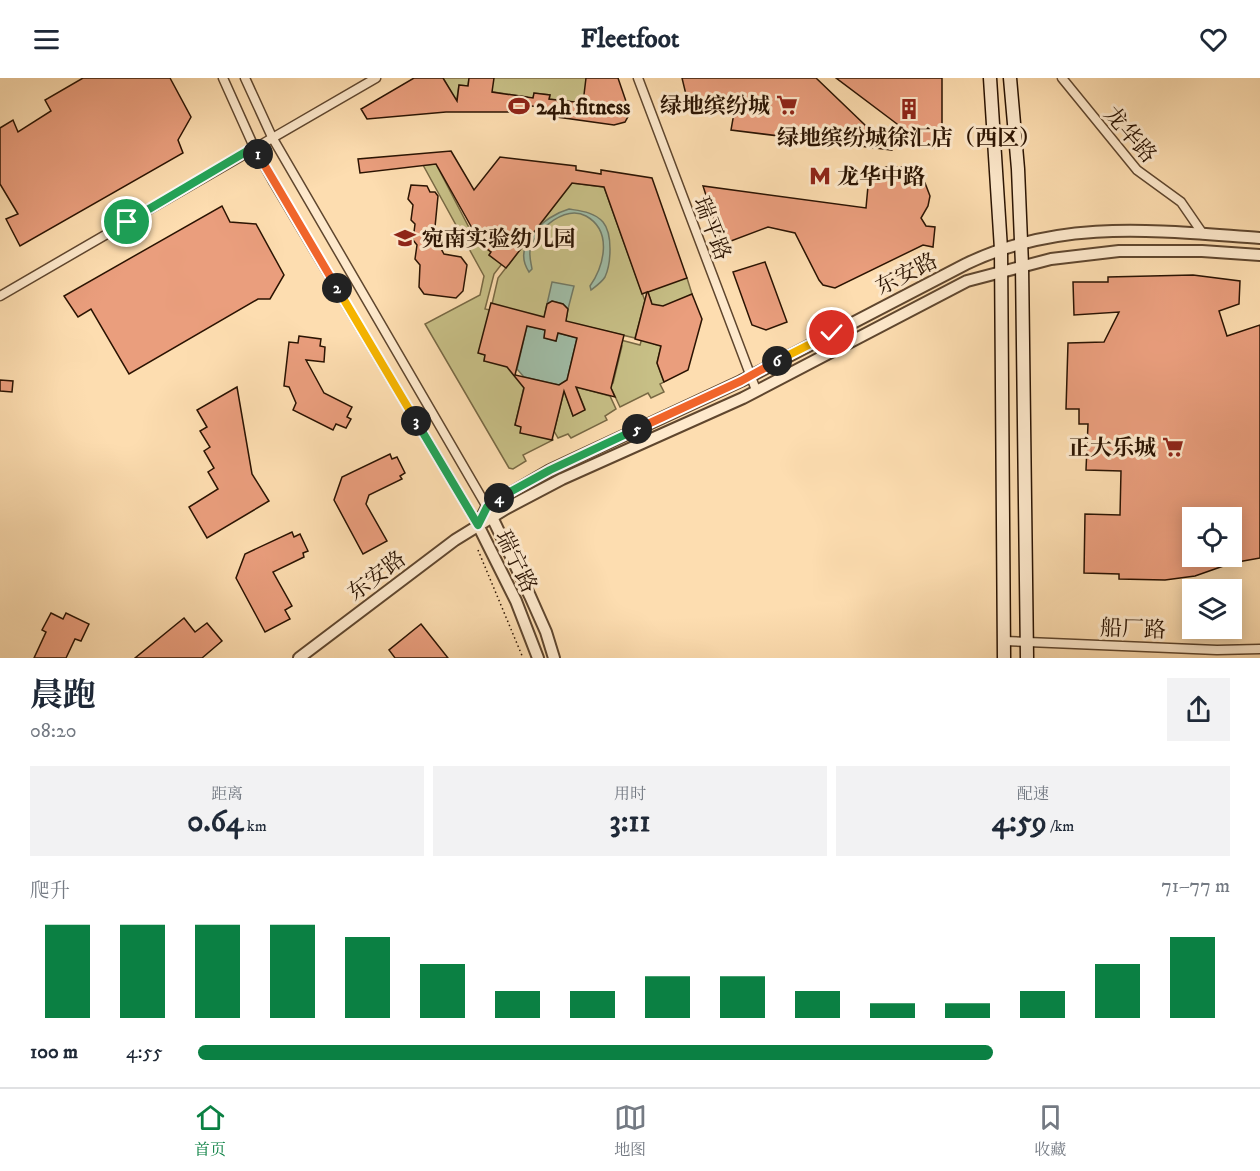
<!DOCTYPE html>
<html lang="zh">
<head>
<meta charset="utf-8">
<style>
	:root { --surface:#fff; --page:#f2f2f3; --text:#1f2937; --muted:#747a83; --line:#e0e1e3; --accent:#0b8043 }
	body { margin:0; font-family:"IM FELL DW Pica","Noto Serif SC",serif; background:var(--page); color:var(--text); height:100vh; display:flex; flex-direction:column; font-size:22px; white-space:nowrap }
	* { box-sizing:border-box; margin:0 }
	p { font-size:20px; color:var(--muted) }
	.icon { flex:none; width:33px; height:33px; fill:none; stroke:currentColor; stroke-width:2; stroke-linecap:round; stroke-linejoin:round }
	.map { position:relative; height:580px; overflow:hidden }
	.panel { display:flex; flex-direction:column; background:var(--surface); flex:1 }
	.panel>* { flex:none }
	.tools { position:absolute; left:1182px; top:429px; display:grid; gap:12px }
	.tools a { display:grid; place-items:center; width:60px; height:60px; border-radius:0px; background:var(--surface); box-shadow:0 3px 15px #0003; font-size:30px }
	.pin { position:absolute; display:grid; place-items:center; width:51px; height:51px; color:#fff; margin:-26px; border:3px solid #fff; border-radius:50%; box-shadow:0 2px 6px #0007 }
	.km { position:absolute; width:30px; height:30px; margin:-15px; border-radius:50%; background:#222; color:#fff; font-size:16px; line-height:30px; text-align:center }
	.round { display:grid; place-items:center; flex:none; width:63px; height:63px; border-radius:0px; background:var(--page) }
	.headline { display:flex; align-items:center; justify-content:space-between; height:102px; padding:0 30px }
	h1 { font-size:33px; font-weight:700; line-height:45px }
	.stats { display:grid; grid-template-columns:repeat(3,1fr); gap:9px; height:102px; padding:6px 30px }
	.stats div { display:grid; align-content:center; border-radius:0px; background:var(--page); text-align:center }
	.stats b { font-size:30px; font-weight:700 }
	.stats small { font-size:16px; font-weight:400 }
	.stats p { font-size:16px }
	.chart { height:168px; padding:12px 30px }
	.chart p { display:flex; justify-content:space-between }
	.chart svg { width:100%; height:108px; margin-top:6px; stroke:var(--accent); stroke-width:6 }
	ul { padding:0 30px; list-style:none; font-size:20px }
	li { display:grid; grid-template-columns:96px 72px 1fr; align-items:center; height:45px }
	li i { height:15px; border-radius:8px; background:var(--accent) }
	header { display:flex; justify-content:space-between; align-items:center; height:78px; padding:0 30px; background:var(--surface); font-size:27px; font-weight:700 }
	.tab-bar { display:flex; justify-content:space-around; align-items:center; height:84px; border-top:2px solid var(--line); background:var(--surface); font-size:16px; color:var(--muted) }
	.tab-bar a { display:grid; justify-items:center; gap:3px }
	.tab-bar .current { color:var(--accent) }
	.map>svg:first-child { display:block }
</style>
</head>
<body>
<header><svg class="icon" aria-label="menu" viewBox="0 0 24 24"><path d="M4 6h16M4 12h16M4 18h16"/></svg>Fleetfoot<svg class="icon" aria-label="heart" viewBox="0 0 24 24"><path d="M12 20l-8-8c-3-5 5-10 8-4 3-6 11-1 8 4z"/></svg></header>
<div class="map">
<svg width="1260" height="580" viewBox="0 0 1260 580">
	<rect width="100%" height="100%" fill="#fdddb0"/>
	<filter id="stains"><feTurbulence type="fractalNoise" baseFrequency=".00333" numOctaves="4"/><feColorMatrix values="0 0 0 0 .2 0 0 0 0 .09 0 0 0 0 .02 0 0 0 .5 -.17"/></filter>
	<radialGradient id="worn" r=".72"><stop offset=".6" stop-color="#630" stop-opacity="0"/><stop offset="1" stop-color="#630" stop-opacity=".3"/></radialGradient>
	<g fill="#c7bf86" stroke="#786944" stroke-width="1.5">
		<path d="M443,0H469L468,8L459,7L455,33L451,14Z"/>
		<path d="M494,0H586V25L552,22L548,30L550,17L534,15L532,28L526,26L527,19L487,13Z"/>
		<path d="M436,86L476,163L491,174L489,177L496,182L501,175L508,178L494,196L485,231L513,237L479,275L485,277L484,283L505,282L524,309L515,347L550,355L553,362L523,377L526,383L513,391L509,390L425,246L480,217L484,198L423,87Z"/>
		<path d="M572,105L604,109L645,223L635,260L580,247L564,252L568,231L563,226L552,223L547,226L543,245L492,226L498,200Z"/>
		<path d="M642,198L687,200L692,216L647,240L651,223Z"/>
		<path d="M644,253L657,256L654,266L661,268L657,285L664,304L660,306L664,314L651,320L648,315L620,329L612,312L605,311L613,305L622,268L617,261L640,267Z"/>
		<path d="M576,309L610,318L616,331L605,338L607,342L571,360L568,356L558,360L554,353L564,313L573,338L585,331Z"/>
	</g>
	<g fill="#a0bda7" stroke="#717965" stroke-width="1.5">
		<path d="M569,131C581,133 594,134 603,144C613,156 611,186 605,199C602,204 595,209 591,212L590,208C604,188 613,153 586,138C566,127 538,150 531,168C528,175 531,184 532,191L529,194C511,167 544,138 569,131Z"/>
		<path d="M552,204L574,208L568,231L563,226L552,223L547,226Z"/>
		<path d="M527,248L545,252L544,260L556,263L558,255L577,260L567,302L559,307L524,299L517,291Z"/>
	</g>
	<g fill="#ea9e7d" stroke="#2a1302" stroke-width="1.5" fill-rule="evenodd">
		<path d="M83,0H170L191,39L178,62L183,75L20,168L6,141L18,136L0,106V50L13,42L18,54L51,33L45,22Z"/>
		<path d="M414,0H443L457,23L459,7L468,8L469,0H494L492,14L533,20L534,15L550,17L549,21L583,25L586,0H618L630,35L625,44L614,47L550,38L551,31L526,27L525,34H446L367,41L361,31Z"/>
		<path d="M682,0H816L891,72L731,52L734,35L689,29Z"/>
		<path d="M836,0H942V67L938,70H932L917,61Z"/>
		<path d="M451,73L474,112L500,79L576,88V92L601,96V92L652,100L687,200L648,214L652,226L663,228L692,216L702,241L688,292L664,304L657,285L661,268L635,261L647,214L642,216L604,109L572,105L506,190L489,177L491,174L476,163L470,152L472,150L436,86L360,95L358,81Z"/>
		<path d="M886,89H901L913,92L925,105L930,118L928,128L921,140L926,148L935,149L933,169L923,167L835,210L823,207L819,202L795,155L768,149L731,163L720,161L703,108L866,130L868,108L878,93Z"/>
		<path d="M411,107L427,108L430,114H435L438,118L435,149L439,155V167L444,176L461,179L467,187L463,213L456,220L424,216L419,209L420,187L415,181L417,167L413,162L415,146L411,142L413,127L408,121Z"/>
		<path d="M222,128L230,144L256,146L284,197L270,221H258L129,296L91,231L78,239L64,218Z"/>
		<path d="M765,184L787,244L766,252L752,247L733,194Z"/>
		<path d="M1193,197L1240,203L1239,226L1219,233L1227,258L1260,247V480L1232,485L1195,498L1165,502L1119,501V496L1084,495L1085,436L1120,437L1121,393L1086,392L1088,346H1079V331H1066L1068,265L1104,264L1119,234L1074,237L1073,204H1108V199ZM1192,440H1232V478H1192Z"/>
		<path d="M552,223L563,226L568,231L566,243L624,257L611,310L615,319L576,309L585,332L573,338L564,313L552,362L520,355L521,349L515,347L524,310L507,289L484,283L485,277L478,275L491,225L544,239L547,226ZM527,248L545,252L544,260L556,263L558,255L577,260L567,302L559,307L515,297Z"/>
		<path d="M299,258L321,261L320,268L325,269L324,284L306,282L324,315L352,329L347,339L351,341L346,350L336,346L333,352L293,332L296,325L289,309L284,308L289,264L298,265Z"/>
		<path d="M0,302L13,303L12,314L0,313Z"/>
		<path d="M237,309L252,396L269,423L207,460L189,429L218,411L208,394L214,390L204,373L210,369L200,353L207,349L197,332Z"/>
		<path d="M390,376L392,381L397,379L405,395L400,398L402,401L369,417L366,426L387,463L363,476L334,422L342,399Z"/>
		<path d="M292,454L294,459L300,456L308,473L303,475L304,479L273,494L292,528L285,532L290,541L265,554L236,500L245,476Z"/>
		<path d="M51,535L63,541L66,535L89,546L81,563L75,561L66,580H34L46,554L42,552Z"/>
		<path d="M184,540L195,554L207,545L222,563L202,580H135Z"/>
		<path d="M421,546L448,580H395L389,572Z"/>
	</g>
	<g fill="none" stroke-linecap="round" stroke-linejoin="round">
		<defs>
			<g id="minor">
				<path d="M223,0L254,69L274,105L478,447"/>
				<path d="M245,0L272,59L487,429"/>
				<path d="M638,0L756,312"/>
				<path d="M1062,0L1137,92L1181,124L1203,156"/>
				<path d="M0,218L376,0"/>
				<path d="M1004,563L1217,572L1260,571"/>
			</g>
			<g id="tertiary">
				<path d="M490,435L530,518L546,554L554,580"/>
				<path d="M478,447L487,429L550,392L741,303L966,186C1061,140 1158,153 1260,160"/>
				<path d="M478,447L516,523L538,580"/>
				<path d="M299,580L455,462L507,430L562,401L743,320L967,203L1051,181L1119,173H1202L1260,177"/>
			</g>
			<g id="secondary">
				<path d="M990,0L1001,171L1004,580"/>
				<path d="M1010,0L1018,91L1022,187L1027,580"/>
			</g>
		</defs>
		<use href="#minor" stroke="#5f462e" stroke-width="11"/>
		<use href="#tertiary" stroke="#5f462e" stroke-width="14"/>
		<use href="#secondary" stroke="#2a1302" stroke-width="15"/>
		<path stroke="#2a1302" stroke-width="1.5" stroke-dasharray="1.5 3" stroke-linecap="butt" d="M478,472L523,580"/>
		<use href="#minor" stroke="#fee9cc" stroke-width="8"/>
		<use href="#tertiary" stroke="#fee9cc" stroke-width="10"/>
		<use href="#secondary" stroke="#fee9cc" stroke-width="12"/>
	</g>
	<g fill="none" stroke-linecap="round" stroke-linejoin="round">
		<defs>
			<path id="split-1" d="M127,144L254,69L258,76"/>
			<path id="split-2" d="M258,76L337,210"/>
			<path id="split-3" d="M337,210L416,343"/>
			<path id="split-4" d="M416,343L478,447L487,429L499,420"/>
			<path id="split-5" d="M499,420L550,392L637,351"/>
			<path id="split-6" d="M637,351L741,303L777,283"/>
			<path id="split-7" d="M777,283L832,255"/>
		</defs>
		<use href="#split-1" stroke="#fff" stroke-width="12"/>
		<use href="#split-2" stroke="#fff" stroke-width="12"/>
		<use href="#split-3" stroke="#fff" stroke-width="12"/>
		<use href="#split-4" stroke="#fff" stroke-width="12"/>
		<use href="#split-5" stroke="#fff" stroke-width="12"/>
		<use href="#split-6" stroke="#fff" stroke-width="12"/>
		<use href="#split-7" stroke="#fff" stroke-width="12"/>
		<use href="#split-1" stroke="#22a559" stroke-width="8"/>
		<use href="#split-2" stroke="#f0652b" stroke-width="8"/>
		<use href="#split-3" stroke="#f5b400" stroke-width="8"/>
		<use href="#split-4" stroke="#22a559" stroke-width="8"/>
		<use href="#split-5" stroke="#22a559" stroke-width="8"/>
		<use href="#split-6" stroke="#f0652b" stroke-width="8"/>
		<use href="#split-7" stroke="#f5b400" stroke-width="8"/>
	</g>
	<defs>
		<symbol id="supermarket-bare" viewBox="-9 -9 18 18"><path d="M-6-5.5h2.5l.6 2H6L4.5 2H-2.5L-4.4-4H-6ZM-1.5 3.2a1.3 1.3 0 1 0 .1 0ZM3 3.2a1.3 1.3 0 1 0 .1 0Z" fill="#8f2418" stroke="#fee9cc" stroke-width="2.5" paint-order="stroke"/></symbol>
		<symbol id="stadium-bare" viewBox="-9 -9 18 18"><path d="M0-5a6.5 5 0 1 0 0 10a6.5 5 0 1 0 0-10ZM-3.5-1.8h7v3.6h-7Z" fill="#8f2418" stroke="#fee9cc" stroke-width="2.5" paint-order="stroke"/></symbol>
		<symbol id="building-bare" viewBox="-9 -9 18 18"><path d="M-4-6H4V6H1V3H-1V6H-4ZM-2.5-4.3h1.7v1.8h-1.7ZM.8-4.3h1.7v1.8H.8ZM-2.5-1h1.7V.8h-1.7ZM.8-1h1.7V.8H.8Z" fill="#8f2418" stroke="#fee9cc" stroke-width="2.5" paint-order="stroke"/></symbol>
		<symbol id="metro-bare" viewBox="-9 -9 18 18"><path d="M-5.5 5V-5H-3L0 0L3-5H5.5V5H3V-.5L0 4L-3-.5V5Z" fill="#8f2418" stroke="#fee9cc" stroke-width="2.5" paint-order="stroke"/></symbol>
		<symbol id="school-bare" viewBox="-9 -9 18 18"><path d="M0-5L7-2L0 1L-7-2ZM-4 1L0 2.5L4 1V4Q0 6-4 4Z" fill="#8f2418" stroke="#fee9cc" stroke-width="2.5" paint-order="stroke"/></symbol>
	</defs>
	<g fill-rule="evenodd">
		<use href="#supermarket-bare" x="772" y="12" width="30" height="30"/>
		<use href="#stadium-bare" x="504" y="13" width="30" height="30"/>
		<use href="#building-bare" x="894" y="16" width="30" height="30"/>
		<use href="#metro-bare" x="805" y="83" width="30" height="30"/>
		<use href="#school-bare" x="390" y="145" width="30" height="30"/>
		<use href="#supermarket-bare" x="1158" y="354" width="30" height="30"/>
	</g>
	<g text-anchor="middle" stroke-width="6" stroke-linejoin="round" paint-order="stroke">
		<g font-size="22" font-weight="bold" fill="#2a1302" stroke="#fee9cc" text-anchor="start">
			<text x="770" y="35" text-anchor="end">绿地缤纷城</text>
			<text x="536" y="36">24h fitness</text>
			<text x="909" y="67" text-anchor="middle">绿地缤纷城徐汇店（西区）</text>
			<text x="837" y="106">龙华中路</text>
			<text x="422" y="168">宛南实验幼儿园</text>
			<text x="1156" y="377" text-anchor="end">正大乐城</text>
		</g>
		<g font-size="22" fill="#2a1302" stroke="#fee9cc">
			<text transform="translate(1131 56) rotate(49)" y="8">龙华路</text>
			<text transform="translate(713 150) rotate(69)" y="8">瑞平路</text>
			<text transform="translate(906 195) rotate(-27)" y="8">东安路</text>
			<text transform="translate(517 483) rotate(64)" y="8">瑞宁路</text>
			<text transform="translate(376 497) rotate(-37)" y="8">东安路</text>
			<text transform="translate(1133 550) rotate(2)" y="8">船厂路</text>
		</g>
	</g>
	<rect width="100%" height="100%" filter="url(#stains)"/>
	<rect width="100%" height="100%" fill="url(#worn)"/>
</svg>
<div class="tools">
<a><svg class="icon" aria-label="locate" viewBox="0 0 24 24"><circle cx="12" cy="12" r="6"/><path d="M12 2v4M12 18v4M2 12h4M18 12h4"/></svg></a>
<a><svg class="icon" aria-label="layers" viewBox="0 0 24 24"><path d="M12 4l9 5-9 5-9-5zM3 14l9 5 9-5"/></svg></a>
</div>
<div class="pin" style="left:127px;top:144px;background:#1e9e55"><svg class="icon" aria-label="arrive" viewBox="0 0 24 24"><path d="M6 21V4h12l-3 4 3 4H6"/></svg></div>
<div class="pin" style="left:832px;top:255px;background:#d93025"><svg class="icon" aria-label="check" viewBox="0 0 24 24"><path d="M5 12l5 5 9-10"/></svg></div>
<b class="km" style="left:258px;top:76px">1</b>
<b class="km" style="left:337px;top:210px">2</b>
<b class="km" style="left:416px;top:343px">3</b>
<b class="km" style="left:499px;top:420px">4</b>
<b class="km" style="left:637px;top:351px">5</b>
<b class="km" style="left:777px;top:283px">6</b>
</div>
<section class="panel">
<div class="headline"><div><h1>晨跑</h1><p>08:20</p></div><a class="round"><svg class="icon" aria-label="share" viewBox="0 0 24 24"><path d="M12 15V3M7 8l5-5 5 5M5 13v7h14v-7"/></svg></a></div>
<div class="stats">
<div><p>距离</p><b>0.64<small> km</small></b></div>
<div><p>用时</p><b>3:11</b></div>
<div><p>配速</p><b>4:59<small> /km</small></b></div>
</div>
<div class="chart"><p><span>爬升</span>71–77 m</p>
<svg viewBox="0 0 160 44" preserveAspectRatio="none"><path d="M5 44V6M15 44V6M25 44V6M35 44V6M45 44V11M55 44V22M65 44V33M75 44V33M85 44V27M95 44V27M105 44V33M115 44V38M125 44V38M135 44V33M145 44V22M155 44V11"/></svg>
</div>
<ul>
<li><b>100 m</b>4:55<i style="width:77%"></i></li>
</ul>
</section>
<nav class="tab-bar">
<a class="current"><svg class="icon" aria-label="home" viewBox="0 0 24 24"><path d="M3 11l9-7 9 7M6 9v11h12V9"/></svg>首页</a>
<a><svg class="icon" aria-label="map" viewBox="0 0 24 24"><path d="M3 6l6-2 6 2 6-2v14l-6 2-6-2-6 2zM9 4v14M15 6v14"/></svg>地图</a>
<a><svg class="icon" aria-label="saved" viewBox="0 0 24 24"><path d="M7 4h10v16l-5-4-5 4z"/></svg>收藏</a>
</nav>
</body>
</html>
